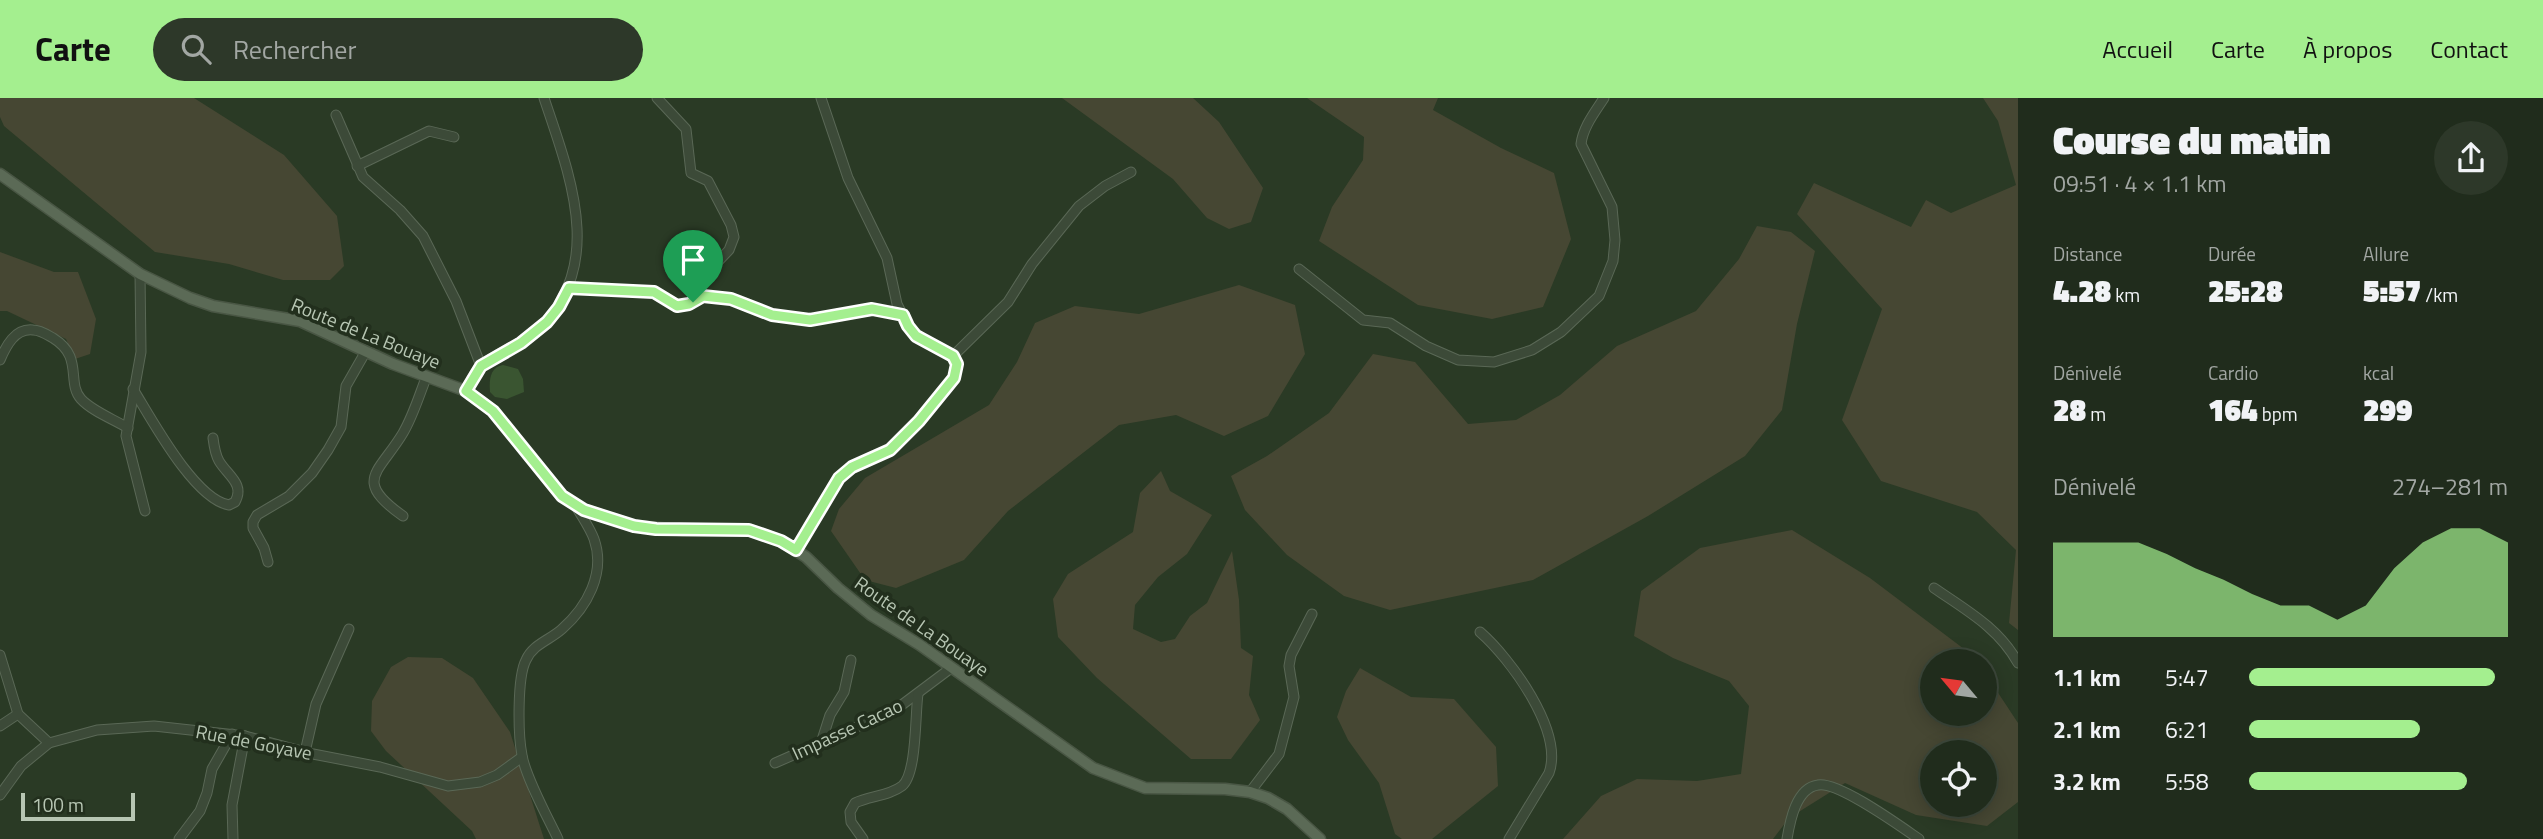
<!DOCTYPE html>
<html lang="fr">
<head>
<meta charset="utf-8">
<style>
	:root { --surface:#202c1c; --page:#2d3829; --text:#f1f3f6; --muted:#a2a7a3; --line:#3d483b; --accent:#a4ef8f }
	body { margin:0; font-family:"Titillium Web",sans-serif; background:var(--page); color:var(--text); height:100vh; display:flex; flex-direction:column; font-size:26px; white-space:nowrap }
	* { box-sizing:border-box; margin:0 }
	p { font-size:23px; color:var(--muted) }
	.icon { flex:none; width:38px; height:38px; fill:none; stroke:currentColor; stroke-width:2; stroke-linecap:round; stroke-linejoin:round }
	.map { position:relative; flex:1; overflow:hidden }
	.side { display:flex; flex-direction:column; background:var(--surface); width:525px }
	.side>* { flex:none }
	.needle { width:46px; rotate:299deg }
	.tools { position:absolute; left:1920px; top:551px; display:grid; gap:14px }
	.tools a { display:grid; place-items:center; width:77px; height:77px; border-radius:50%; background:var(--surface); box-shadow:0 4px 18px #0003,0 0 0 2px var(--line); font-size:35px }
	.scale { position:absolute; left:21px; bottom:18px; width:114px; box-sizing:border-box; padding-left:7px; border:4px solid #b7c6b3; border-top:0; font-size:19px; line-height:24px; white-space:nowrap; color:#b7c6b3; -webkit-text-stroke:5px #222f1d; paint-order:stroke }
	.pin { position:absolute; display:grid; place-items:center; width:60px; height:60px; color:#fff; margin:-72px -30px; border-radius:50% 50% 50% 0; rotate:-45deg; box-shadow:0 0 7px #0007 }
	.pin .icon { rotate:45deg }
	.round { display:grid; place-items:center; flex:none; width:74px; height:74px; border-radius:37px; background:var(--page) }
	.headline { display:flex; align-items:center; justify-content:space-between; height:119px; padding:0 35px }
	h1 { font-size:38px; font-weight:800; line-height:52px }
	.metrics { display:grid; grid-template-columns:repeat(3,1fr); gap:10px; height:119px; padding:7px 35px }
	.metrics div { display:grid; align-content:center }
	.metrics b { font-size:30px; font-weight:800 }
	.metrics small { font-size:19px; font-weight:400 }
	.metrics p { font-size:19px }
	.chart { height:196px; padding:14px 35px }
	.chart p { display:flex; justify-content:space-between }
	.chart svg { width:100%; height:126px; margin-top:7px; fill:var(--accent); opacity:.7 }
	ul { padding:0 35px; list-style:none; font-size:23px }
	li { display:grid; grid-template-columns:112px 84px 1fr; align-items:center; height:52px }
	li i { height:18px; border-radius:9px; background:var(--accent) }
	header { display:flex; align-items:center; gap:42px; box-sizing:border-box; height:98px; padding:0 35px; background:var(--accent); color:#111 }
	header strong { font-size:33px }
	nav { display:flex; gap:38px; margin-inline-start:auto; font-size:24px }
	.search { width:490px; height:63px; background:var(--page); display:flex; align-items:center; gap:18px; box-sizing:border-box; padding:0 24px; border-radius:38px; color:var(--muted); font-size:26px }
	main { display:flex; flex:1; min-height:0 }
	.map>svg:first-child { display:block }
</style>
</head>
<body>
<header>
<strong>Carte</strong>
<div class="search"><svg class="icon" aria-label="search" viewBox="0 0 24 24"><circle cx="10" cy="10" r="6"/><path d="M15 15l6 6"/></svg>Rechercher</div>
<nav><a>Accueil</a><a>Carte</a><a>À propos</a><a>Contact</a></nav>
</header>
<main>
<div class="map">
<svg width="2018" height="741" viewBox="0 0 2018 741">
	<rect width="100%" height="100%" fill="#2a3a25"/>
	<g fill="#464733" fill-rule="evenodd">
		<path d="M0,0H194L284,57L337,118L344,168L330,182H283L229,166L155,154L4,28L0,19Z"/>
		<path d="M1062,0H1193L1219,24L1263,90L1251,124L1229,131L1207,120L1173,81Z"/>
		<path d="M1307,0H1438L1433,12L1501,50L1554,75L1571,141L1543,209L1492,221L1418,207L1319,143L1332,109L1363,62L1364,39Z"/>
		<path d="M1983,0H2018V532L2009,525L2016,452L1977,414L1881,383L1842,322L1882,211L1797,116L1814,85L1911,129L1926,102L1951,115L2016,87L1998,23Z"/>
		<path d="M1757,128L1791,134L1815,153L1797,226L1782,312L1745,358L1648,418L1533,482L1390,512L1344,498L1287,457L1245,412L1231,378L1267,358L1329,315L1373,256L1415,264L1468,326L1516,322L1560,297L1617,248L1696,213L1739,161Z"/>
		<path d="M0,154L54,174H78L96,221L90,256L75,261L66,241L7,213H0Z"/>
		<path d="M1239,187L1295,207L1305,256L1268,318L1224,338L1176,317L1119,327L1008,413L964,462L896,490L865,482L831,433L839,411L865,380L989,307L1017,264L1035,225L1075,208L1139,216Z"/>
		<path d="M1161,373L1170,393L1212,417L1187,456L1158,479L1135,507L1133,531L1161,544L1175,541L1190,518L1207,505L1232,453L1239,502L1241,550L1253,558L1249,597L1260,622L1231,661H1191L1097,580L1058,539L1053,501L1068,476L1133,434L1140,395Z"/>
		<path d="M1792,432L1870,480L1972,557L1977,563L1932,564V616H1984L1985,575L2018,625V704L1987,728L1916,717L1845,685L1789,720L1773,741H1563L1601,698L1637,681L1697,683L1741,676L1749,608L1729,583L1673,560L1634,538L1641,493L1700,450ZM1932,654H1984V707H1932Z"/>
		<path d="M408,559L442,560L473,580L510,634L544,741H476L472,733L386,653L371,633L372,603L391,569Z"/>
		<path d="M1360,570L1411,599L1454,601L1496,649L1498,688L1432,741H1402L1395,736L1379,685L1348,642L1337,619L1346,593Z"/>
	</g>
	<path fill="#3a5531" d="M503,267L518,271L523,281L524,294L507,301L495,299L490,294C489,282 490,269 503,267Z"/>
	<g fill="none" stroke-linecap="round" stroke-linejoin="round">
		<defs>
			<g id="minor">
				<path d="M657,0L686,31L691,75L708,83L731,127L734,139L729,152L708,174L693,204"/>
				<path d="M336,17L363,79L400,112L423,138L456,203L481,268"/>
				<path d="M357,68L429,33L454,39"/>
				<path d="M1299,171L1363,222L1390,225L1426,248L1458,262L1494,264L1532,252L1561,234L1599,198L1613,163L1615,142L1612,109L1581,46C1583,29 1595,14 1604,0"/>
				<path d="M140,176L141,254L126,338L145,413"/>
				<path d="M569,190L654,194L677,208L689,206L703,198L731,201L773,217L810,222L872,211L903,217"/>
				<path d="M953,258L1008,204L1032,166L1079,108L1105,88L1131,74"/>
				<path d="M0,262C6,248 15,230 33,232C40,232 46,236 53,240C84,259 66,284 81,301C92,313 113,321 128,330"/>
				<path d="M133,291C151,320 194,401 229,407L235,404C245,386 228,378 219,363C215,356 214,348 213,340"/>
				<path d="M466,293C470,285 473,276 479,270C494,255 518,249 534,235C608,171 570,78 544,0"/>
				<path d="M403,418C352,382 379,375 403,335C413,318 419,298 426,280"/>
				<path d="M796,451L839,381L852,370L890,352L919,323L954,280L957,266L953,258L926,244L908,228L897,206L887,160L848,80L821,0"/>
				<path d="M268,464L264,450L253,430V424L257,417L289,398L312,375L328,352L341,329L346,288L366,253"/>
				<path d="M1934,490C1966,512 1999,530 2018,565"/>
				<path d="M1480,534C1510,560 1564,633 1549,675L1509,741"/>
				<path d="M0,557L18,616L49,645"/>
				<path d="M0,628L18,616"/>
				<path d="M821,645L830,617L844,594L851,562"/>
				<path d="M305,654L316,606L349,531"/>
				<path d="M775,665L895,612L951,570"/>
				<path d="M1250,694L1279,656L1294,599L1289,568L1291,557L1312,516"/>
				<path d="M0,697L21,668L49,645L97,632L154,628L245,638L313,656L380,669L448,688L480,684L497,677L522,659"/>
				<path d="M179,741L200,713L207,695L212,671L232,636"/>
				<path d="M233,741L232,707L245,638"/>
				<path d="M558,741C548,720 525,678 522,657C518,637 517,579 526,562C533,546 550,542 562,531C587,509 606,475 594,441C590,430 582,419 576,408"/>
				<path d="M863,741L851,724L850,714L855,705C869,698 889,698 902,688C917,676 915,616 918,596"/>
				<path d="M1787,741C1790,723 1796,690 1818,687C1838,683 1900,728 1919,741"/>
			</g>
			<path id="major" d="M0,76L140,176L190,200L213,208L300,223L393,266L466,293L493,313L562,398L584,412L634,428L683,432H749L781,443L806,459L838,490L871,517L920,547L1093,670L1145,690L1225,691L1250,694L1268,700L1287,711L1320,741"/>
		</defs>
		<use href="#minor" stroke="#5a6856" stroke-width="11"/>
		<use href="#major" stroke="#495644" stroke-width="13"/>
		<use href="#minor" stroke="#3c4a38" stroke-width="9"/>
		<use href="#major" stroke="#5b6a56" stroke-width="10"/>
	</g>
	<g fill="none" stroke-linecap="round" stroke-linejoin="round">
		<defs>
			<path id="route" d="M569,190L654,194L677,208L689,206L703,198L731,201L772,217L810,222L872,211L903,217L908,228L916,238L953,258L957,266L954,280L919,323L890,352L852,369L839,380L796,452L781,443L749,432L656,431L634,428L584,412L562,398L493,313L466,293L481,268L521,245L547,224L559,209Z"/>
		</defs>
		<use href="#route" stroke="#fff" stroke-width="14"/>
		<use href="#route" stroke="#a4ef8f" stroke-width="9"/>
	</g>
	<g text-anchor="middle" stroke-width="7" stroke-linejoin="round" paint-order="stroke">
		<g font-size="19" fill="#b7c6b3" stroke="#222f1d">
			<text transform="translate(366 235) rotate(22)" y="7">Route de La Bouaye</text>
			<text transform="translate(922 528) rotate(35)" y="7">Route de La Bouaye</text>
			<text transform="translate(847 631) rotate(-25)" y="7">Impasse Cacao</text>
			<text transform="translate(254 644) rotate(11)" y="7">Rue de Goyave</text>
		</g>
	</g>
</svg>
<div class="tools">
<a><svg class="needle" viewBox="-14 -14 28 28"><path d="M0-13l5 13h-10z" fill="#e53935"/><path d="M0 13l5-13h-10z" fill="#a2a7a3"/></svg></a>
<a><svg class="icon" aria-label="locate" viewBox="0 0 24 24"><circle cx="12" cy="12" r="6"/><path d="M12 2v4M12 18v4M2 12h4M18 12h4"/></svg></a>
</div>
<div class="scale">100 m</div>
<div class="pin" style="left:693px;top:204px;background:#1e9e55"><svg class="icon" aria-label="arrive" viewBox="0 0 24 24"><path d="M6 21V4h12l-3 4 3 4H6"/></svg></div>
</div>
<section class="side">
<div class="headline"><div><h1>Course du matin</h1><p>09:51 · 4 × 1.1 km</p></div><a class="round"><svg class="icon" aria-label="share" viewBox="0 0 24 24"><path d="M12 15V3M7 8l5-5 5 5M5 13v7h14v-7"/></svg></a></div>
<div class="metrics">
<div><p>Distance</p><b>4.28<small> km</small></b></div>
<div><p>Durée</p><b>25:28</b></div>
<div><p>Allure</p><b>5:57<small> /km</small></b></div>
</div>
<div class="metrics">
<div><p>Dénivelé</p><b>28<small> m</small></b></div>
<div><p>Cardio</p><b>164<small> bpm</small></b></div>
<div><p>kcal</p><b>299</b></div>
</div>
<div class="chart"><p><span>Dénivelé</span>274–281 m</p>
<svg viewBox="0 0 160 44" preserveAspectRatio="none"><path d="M0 44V11L10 11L20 11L30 11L40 15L50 20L60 24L70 29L80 33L90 33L100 38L110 33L120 20L130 11L140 6L150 6L160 11V44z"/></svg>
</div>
<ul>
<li><b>1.1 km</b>5:47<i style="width:95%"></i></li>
<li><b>2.1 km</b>6:21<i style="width:66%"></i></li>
<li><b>3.2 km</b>5:58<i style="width:84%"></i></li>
</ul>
</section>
</main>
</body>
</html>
